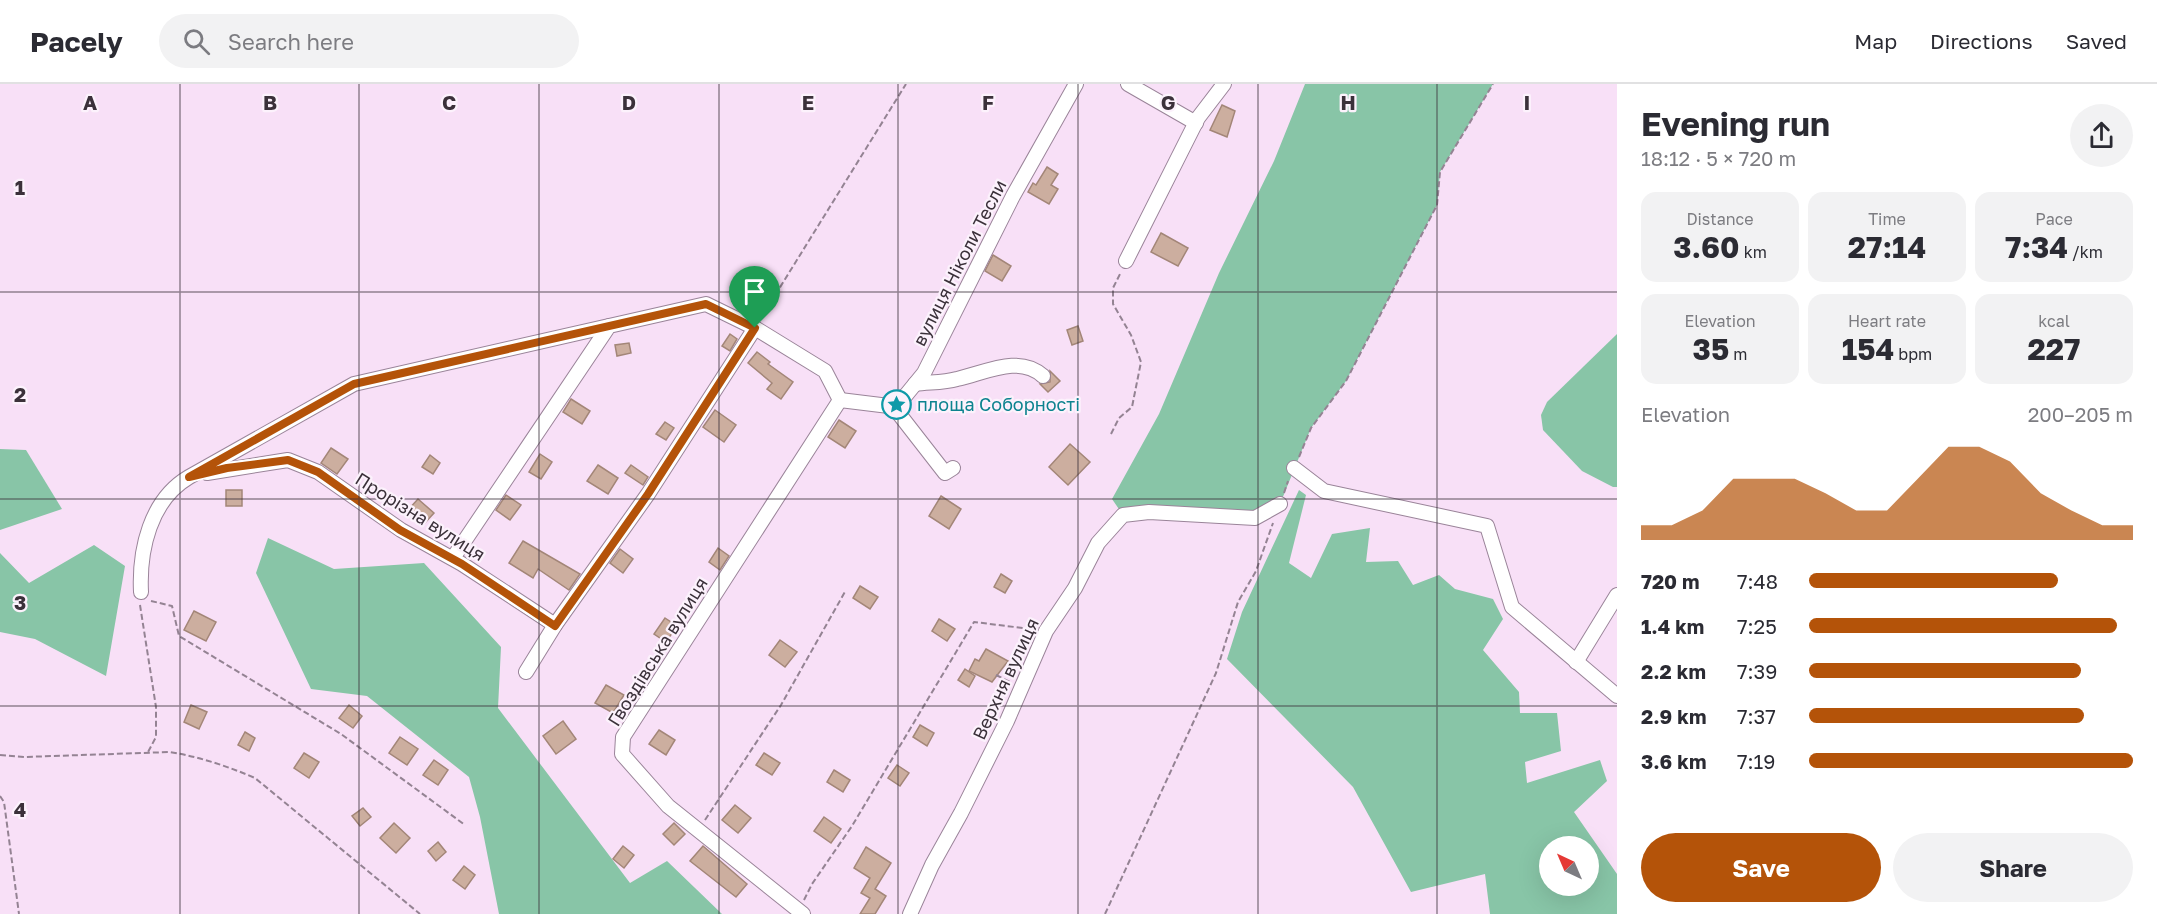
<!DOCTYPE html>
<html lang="en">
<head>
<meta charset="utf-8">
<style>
	:root { --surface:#fff; --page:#f2f2f3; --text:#2b2b33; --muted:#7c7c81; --line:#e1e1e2; --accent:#b45309 }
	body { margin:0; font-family:"Golos Text",sans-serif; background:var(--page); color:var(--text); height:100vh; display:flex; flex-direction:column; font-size:22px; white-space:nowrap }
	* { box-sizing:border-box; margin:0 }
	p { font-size:20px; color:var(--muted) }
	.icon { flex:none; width:33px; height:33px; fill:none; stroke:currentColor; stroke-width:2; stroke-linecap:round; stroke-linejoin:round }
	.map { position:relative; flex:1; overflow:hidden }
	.details { display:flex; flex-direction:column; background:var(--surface); width:540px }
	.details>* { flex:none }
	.needle { width:39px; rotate:316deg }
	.controls { position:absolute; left:1539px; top:752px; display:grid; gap:12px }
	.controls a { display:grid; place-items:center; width:60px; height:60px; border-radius:50%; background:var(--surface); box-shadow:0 6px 24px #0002; font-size:30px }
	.pin { position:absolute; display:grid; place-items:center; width:51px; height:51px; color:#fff; margin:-62px -26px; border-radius:50% 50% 50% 0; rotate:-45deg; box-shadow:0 0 6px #0007 }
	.pin .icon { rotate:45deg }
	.round { display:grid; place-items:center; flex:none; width:63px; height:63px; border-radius:32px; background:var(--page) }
	.head { display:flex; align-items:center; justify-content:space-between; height:102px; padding:0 24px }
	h1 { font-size:33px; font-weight:700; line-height:45px }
	.stats { display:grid; grid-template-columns:repeat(3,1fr); gap:9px; height:102px; padding:6px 24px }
	.stats div { display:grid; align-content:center; border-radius:15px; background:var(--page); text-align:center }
	.stats b { font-size:30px; font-weight:700 }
	.stats small { font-size:16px; font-weight:400 }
	.stats p { font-size:16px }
	.chart { height:168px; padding:12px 24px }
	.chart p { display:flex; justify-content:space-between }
	.chart svg { width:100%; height:108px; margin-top:6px; fill:var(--accent); opacity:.7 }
	.button { display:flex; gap:12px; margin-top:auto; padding:12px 24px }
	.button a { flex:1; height:69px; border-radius:36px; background:var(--accent); color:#fff; font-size:24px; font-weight:700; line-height:69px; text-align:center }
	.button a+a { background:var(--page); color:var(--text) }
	ul { padding:0 24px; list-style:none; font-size:20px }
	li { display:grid; grid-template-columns:96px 72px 1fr; align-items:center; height:45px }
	li i { height:15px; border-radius:8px; background:var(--accent) }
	header { display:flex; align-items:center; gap:36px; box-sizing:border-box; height:84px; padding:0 30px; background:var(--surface); border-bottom:2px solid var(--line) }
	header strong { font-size:28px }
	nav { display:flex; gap:33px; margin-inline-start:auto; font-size:21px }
	.search { width:420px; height:54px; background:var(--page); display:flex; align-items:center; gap:15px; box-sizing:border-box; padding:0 21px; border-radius:33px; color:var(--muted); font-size:22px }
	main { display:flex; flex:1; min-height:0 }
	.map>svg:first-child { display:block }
</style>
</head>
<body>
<header>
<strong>Pacely</strong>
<div class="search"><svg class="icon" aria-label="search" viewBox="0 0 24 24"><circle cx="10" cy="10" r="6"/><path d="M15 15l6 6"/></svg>Search here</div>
<nav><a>Map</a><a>Directions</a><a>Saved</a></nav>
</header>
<main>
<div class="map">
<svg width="1617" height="830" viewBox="0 0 1617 830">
	<rect width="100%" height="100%" fill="#f8e0f7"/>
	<g fill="#88c5a7" fill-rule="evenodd">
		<path d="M1305,0H1493L1440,88L1437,121L1346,297L1311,344L1280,420L1255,434L1123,431L1112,415L1159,330L1219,189L1274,77Z"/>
		<path d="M1617,250V403H1613L1582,387L1543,346L1541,331L1547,318Z"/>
		<path d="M0,365L26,366L62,425L0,446Z"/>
		<path d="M1299,406L1306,411L1289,479L1311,494L1332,450L1370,444L1366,478L1398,477L1413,501L1439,491L1455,505L1493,515L1503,535L1483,566L1519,608L1520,629H1557L1561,667L1525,678L1527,699L1600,676L1607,697L1574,728L1617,790V830H1490L1485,790L1411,808L1353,703L1227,575L1242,528ZM1550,762H1588V801H1550Z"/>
		<path d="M268,454L334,485L424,479L501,563L498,624L630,799L667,777L722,830H499L480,733L469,693L367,612L311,605L256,489Z"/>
		<path d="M94,461L125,482L106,592L35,555L0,548V469L29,499Z"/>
	</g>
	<g fill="#ccae9f" stroke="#a38678" stroke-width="1.5">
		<path d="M1222,21L1235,27L1227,53L1210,46Z"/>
		<path d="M1047,83L1058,90L1051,101L1058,105L1049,120L1028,108L1033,99L1036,101Z"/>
		<path d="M1161,149L1188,164L1178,182L1151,168Z"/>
		<path d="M993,171L1011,182L1002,197L985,187Z"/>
		<path d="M1078,242L1083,257L1072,261L1067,246Z"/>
		<path d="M730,250L737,255L730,267L722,262Z"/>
		<path d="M629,259L631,269L617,272L615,261Z"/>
		<path d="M757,268L770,278L768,280L793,298L781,315L767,305L772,299L748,279Z"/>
		<path d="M1050,287L1060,297L1048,308L1040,300L1050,298Z"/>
		<path d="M571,315L590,327L582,340L563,328Z"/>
		<path d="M715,326L736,341L724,358L703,343Z"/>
		<path d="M839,336L856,347L845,364L828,353Z"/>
		<path d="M665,338L674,344L666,356L656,350Z"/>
		<path d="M1070,360L1090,378L1068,401L1049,383Z"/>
		<path d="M331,364L348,375L337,390L321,379Z"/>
		<path d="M540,370L552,378L541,395L529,388Z"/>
		<path d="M430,371L440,379L433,390L422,383Z"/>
		<path d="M598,381L618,394L608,410L587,397Z"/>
		<path d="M631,381L648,393L643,401L625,389Z"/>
		<rect x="226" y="406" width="16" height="16"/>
		<path d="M506,411L521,421L510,436L496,426Z"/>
		<path d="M941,412L961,425L949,445L929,432Z"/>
		<path d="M418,415L434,429L423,441L407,427Z"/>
		<path d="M523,457L580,490L569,506L538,485L533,494L509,479Z"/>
		<path d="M718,464L729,472L720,486L709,478Z"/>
		<path d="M620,465L633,475L623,489L610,479Z"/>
		<path d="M1001,490L1012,497L1005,509L994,503Z"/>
		<path d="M860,502L878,513L870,525L853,514Z"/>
		<path d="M194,527L216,538L206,557L184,546Z"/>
		<path d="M665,534L677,542L666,558L654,550Z"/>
		<path d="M939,535L955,545L947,557L932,547Z"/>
		<path d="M780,556L797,568L785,583L769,571Z"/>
		<path d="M986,565L1008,577L992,598L969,587L975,575L979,577Z"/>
		<path d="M965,585L975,592L969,603L958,596Z"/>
		<path d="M606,601L624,611L613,629L595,619Z"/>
		<path d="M191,621L207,628L199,645L184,638Z"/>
		<path d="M349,621L362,632L353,644L339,634Z"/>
		<path d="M563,637L576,655L556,670L543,652Z"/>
		<path d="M920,641L934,649L927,662L913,653Z"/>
		<path d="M659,646L675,656L666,671L649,660Z"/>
		<path d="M245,648L255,654L249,667L238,661Z"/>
		<path d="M400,653L418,665L407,681L389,669Z"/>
		<path d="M304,669L319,678L309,694L294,684Z"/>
		<path d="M764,669L780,679L772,691L756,681Z"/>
		<path d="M434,676L448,686L438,701L423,691Z"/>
		<path d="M897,681L909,689L900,702L888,694Z"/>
		<path d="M834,686L850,696L843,708L827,698Z"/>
		<path d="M735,721L751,734L738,749L722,736Z"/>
		<path d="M363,724L371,733L360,742L352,732Z"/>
		<path d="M824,733L841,745L831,759L814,747Z"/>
		<path d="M394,739L410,754L396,769L380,754Z"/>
		<path d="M674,739L685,750L674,761L663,750Z"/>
		<path d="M438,758L446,768L436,777L428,767Z"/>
		<path d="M623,762L634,771L624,784L613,775Z"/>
		<path d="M703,762L747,800L736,813L690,777Z"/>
		<path d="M866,763L891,779L875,805L886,812L875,830H860L870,814L861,809L870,794L854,784Z"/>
		<path d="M464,782L475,791L465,805L453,796Z"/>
	</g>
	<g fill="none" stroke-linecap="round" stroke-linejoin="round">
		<defs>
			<g id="minor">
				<path d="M1128,0L1196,39"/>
				<path d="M1126,177L1198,34L1224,0"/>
				<path d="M915,300C929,298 943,299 957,295C985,289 1019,270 1043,292"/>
				<path d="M840,316L889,322L906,311L924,289L1013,112L1076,0"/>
				<path d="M889,322L896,326L945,389L953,384"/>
				<path d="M1294,384L1324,407L1487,442L1512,523L1617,612"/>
				<path d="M207,389L288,376L318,388L401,446L462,480L555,541"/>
				<path d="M453,474L609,242L706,220L755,244L825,287L840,316L623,653L622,670L668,722L803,830"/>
				<path d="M141,508C139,466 150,416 189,393L354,300L609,242"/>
				<path d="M1576,578L1617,511"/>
				<path d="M526,588L555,541L648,410L755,244"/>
				<path d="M910,830L932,781L961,729L1007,637L1046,547L1075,504L1098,459L1123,431L1149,428L1255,434L1280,420"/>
			</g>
		</defs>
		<use href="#minor" stroke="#9a8499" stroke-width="16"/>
		<g stroke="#948393" stroke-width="2" stroke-dasharray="6 3" stroke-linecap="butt">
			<path d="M761,234L906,0"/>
			<path d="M1111,350L1119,334L1132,323L1141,278L1131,251L1113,220V204L1121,188"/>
			<path d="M1299,373L1311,344L1346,297L1437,121L1440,88L1493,0"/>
			<path d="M1284,409L1288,397"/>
			<path d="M151,517L172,522L179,552L341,650L465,741"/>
			<path d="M140,521L156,623V653L147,670"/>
			<path d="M996,591L1010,598"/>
			<path d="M0,671L24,673L170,668C200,673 227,682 255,694L420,830"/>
			<path d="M0,712L4,718L19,830"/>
			<path d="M705,736L781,621L846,506"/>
			<path d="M804,816L812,800L852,742L974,538L1031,545"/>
			<path d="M1105,830L1216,589L1238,518L1256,487L1273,439"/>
		</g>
		<use href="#minor" stroke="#fff" stroke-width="14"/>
	</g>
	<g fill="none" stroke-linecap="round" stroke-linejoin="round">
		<defs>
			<path id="route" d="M706,220L755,244L648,410L555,542L462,480L400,446L318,388L288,376L227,384L189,393L354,300Z"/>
		</defs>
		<use href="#route" stroke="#fff" stroke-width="12"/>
		<use href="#route" stroke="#b45309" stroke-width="8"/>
	</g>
	<path fill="none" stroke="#3b313a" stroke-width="1.5" stroke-opacity="0.55" d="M180,0V830M359,0V830M539,0V830M719,0V830M898,0V830M1078,0V830M1258,0V830M1437,0V830M0,208H1617M0,415H1617M0,622H1617"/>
	<defs>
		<symbol id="sight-ring" viewBox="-11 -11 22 22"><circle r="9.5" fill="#fcf2fc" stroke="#0f9aa8" stroke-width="1.5"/><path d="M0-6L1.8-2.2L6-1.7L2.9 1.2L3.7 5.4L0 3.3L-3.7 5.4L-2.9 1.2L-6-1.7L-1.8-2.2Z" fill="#0f9aa8"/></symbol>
	</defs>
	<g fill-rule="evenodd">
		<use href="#sight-ring" x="880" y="304" width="33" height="33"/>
	</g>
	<g text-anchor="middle" stroke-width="4.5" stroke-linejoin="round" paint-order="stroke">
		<g font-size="18" fill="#3b313a" stroke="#fcf2fc">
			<text transform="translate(960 179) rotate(-63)" y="6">вулиця Ніколи Тесли</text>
			<text transform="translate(420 433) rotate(32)" y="6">Прорізна вулиця</text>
			<text transform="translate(658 568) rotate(-58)" y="6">Гвоздівська вулиця</text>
			<text transform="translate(1006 595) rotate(-65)" y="6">Верхня вулиця</text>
		</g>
		<g font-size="18" fill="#0d838f" stroke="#fcf2fc" text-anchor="start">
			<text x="917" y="327">площа Соборності</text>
		</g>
	</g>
	<g font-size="20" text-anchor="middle" font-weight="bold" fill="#3b313a" stroke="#fcf2fc" stroke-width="4.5" stroke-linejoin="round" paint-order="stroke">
		<text x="90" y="26">A</text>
		<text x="270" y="26">B</text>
		<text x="449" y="26">C</text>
		<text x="629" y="26">D</text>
		<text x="808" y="26">E</text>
		<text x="988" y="26">F</text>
		<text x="1168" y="26">G</text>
		<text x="1348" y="26">H</text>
		<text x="1527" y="26">I</text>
		<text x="20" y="111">1</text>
		<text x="20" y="318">2</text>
		<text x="20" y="526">3</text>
		<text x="20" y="733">4</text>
	</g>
</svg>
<div class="controls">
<a><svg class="needle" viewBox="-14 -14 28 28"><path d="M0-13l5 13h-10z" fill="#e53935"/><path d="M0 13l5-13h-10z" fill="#7c7c81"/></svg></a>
</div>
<div class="pin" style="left:755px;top:244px;background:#1e9e55"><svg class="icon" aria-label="arrive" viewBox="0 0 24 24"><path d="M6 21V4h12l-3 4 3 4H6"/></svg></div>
</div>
<section class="details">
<div class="head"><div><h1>Evening run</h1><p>18:12 · 5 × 720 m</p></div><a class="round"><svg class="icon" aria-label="share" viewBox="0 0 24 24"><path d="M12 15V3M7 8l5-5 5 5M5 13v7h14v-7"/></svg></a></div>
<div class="stats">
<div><p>Distance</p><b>3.60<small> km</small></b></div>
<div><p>Time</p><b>27:14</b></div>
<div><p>Pace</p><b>7:34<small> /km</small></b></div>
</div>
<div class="stats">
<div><p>Elevation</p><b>35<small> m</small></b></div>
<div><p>Heart rate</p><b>154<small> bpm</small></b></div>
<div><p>kcal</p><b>227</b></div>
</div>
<div class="chart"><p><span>Elevation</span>200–205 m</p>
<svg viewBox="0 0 160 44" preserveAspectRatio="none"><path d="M0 44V38L10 38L20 32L30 19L40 19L50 19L60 25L70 32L80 32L90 19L100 6L110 6L120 12L130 25L140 32L150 38L160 38V44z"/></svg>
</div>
<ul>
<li><b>720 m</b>7:48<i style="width:77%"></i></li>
<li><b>1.4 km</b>7:25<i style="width:95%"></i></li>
<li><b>2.2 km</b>7:39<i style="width:84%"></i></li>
<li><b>2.9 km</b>7:37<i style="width:85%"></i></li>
<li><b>3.6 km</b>7:19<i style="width:100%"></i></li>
</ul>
<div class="button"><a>Save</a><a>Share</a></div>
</section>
</main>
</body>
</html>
